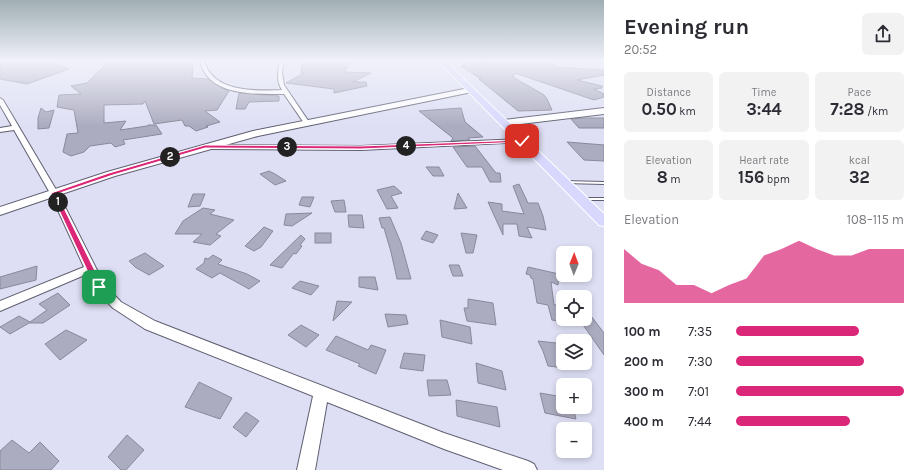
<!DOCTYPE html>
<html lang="en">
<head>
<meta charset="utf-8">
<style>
	:root { --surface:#fff; --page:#f2f2f3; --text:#2b2b33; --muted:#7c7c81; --accent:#db2777 }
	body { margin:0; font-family:Karla,sans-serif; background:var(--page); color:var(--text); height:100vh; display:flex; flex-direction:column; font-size:15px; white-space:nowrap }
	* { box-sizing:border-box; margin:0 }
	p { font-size:13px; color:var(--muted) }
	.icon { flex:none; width:22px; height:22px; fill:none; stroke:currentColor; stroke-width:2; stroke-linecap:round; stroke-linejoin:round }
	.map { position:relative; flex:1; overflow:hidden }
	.sheet { display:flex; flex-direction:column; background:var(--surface); width:320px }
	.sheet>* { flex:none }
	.needle { width:26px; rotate:1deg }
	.buttons { position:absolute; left:556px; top:246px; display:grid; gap:8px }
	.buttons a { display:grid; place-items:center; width:36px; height:36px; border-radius:6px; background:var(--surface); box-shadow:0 2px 6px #0003; font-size:20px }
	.pin { position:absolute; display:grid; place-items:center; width:34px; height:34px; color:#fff; margin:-17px; border-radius:8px; box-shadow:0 2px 6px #0006 }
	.km { position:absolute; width:20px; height:20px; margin:-10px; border-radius:50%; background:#222; color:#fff; font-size:11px; line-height:20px; text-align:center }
	.round { display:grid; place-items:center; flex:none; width:42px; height:42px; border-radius:6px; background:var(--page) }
	.head { display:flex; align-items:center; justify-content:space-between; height:68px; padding:0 20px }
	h1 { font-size:22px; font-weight:700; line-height:30px }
	.metrics { display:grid; grid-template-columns:repeat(3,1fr); gap:6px; height:68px; padding:4px 20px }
	.metrics div { display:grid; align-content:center; border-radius:6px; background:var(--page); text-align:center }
	.metrics b { font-size:17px; font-weight:700 }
	.metrics small { font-size:11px; font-weight:400 }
	.metrics p { font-size:11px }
	.chart { height:112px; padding:8px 20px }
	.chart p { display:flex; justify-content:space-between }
	.chart svg { width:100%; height:72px; margin-top:4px; fill:var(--accent); opacity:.7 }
	ul { padding:0 20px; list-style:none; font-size:13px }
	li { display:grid; grid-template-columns:64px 48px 1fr; align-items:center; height:30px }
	li i { height:10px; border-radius:5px; background:var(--accent) }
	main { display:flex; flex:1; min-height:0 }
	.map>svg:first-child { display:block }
</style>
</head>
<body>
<main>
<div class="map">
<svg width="604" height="470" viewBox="0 0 604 470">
	<rect width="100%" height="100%" fill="#dedff4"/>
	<g fill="#acacc0" stroke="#89899c">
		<path d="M18,60H42L43,62L54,63L69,69L27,84L0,79V64Z"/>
		<path d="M186,60H193L191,63H193L192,78L208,79L222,88L229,91L217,110L205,111L220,122L206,126L208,127L196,131L189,126H185L182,120L154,124L145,101L143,104L104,105V123L126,121L120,130L147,126L148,125H156L162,134L123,140L125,144L115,147L111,143L90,146L84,152L71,156L63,152L67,134L78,133L74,110L57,107L59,95L81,94L71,86L87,83L109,61L181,63Z"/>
		<path d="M303,60H352L344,72L371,73L353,82H366L367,86L334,93V89L286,83L304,73H301Z"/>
		<path d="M506,61L542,62L556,64L555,67L604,70V75L577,80L602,86V88L594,89L604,94V97L594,100L515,73L513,77L544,95L547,99L552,110L518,111L479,79H481L461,66L466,65L461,62Z"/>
		<path d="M239,93L279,96V101L249,102L245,109H236Z"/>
		<path d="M41,108L46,112L54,110L49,128L38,129V118Z"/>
		<path d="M461,108L465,122L483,137L468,138L470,140L451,141L453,138L419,111Z"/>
		<path d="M585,118H604V128H579L571,119Z"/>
		<path d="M567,142L604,145V161L584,160Z"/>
		<path d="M475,146L496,173H500L501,182H490L482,167H467L453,147Z"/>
		<path d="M426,167H439L444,176H433Z"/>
		<path d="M269,171L275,174L286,181L275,185L260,174Z"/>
		<path d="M519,184L528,203H538L543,216L546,230L527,227L532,238L519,236L517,224H503V235L488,202L502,204V211L524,214L513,186Z"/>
		<path d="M394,186L402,193L391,196L398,208L387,209L377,190Z"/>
		<path d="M458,193L467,208L454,209Z"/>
		<path d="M193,194H205L200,206L188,207Z"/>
		<path d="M302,197H314L310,207L299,205Z"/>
		<path d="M344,200L346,212H335L331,201Z"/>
		<path d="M203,208L215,210L210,214L234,220L216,234L221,236L210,245L193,242L202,234H175L183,221Z"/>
		<path d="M312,213L292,226L284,225L286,214Z"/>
		<path d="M348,215H362L364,228L349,227Z"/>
		<path d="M390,217L401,243L411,279H397L391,252L384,228H382L379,218Z"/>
		<path d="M264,227L273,231L261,247L254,251L245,246Z"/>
		<path d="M426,231L438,235L433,243L421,239Z"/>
		<rect x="315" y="233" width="16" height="10"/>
		<path d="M461,233L477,235L473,253H466Z"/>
		<path d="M301,235L305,239L300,245L302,246L296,254L294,253L282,268L270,265Z"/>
		<path d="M145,253L164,266L149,275L135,267L129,261Z"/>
		<path d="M213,255L222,260L218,264L247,274L260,281L249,289L220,273L212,278L196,269L204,263L205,258L208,259Z"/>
		<path d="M449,265H459L463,276H453Z"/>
		<path d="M37,266L36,280L0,289V277Z"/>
		<path d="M528,267L559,274L558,285L551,282L554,305L563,304V322L552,320L548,305L537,303L533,279L531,278L530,275L526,274Z"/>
		<path d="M359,277H375L378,290L359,287Z"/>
		<path d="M300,281L319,286L311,295L292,288Z"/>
		<path d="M58,293L70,305L43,323H29L10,334L0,327L19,316L30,322L47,310L39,304Z"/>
		<path d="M468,299L493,303L496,325L467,321L464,308H468Z"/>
		<path d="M337,301L352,302L333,321Z"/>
		<path d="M585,308L604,333V355L579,319H585Z"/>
		<path d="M385,314L406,315L408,324L388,327Z"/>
		<path d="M440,320L470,327L472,344L442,337Z"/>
		<path d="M301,325L319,335L306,347L288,335Z"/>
		<path d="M66,330L87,340L60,360L45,344Z"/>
		<path d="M336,336L368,350L371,345L386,350L376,374L358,366L360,364L326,350Z"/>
		<path d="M538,341L556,343L565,368L548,366L543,351Z"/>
		<path d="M404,353L425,355L423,371L400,368Z"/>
		<path d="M476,363L502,371L506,390L478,383Z"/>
		<path d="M427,380H447L451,395L429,396Z"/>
		<path d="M199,382L232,398L220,419L185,407Z"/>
		<path d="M540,393L563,397V407H573L576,419L545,413Z"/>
		<path d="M456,400L497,407L500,427L457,416Z"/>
		<path d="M246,412L259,421L246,437L233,427Z"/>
		<path d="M127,435L144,450L126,470H121L108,457Z"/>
		<path d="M12,440L29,453L40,442L59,461L51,470H0V451Z"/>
	</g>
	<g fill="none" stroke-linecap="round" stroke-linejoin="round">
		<defs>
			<g id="lane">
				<path d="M563,181L604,182V184L564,183L562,182Z"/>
				<rect x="581" y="198" width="23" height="2"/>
			</g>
			<g id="street">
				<path d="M200,60H204C212,93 256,91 282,90C276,81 278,71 280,60H284L282,72L284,85L309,122L304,123L284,94C256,94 207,97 200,60Z"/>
				<path d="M0,98L3,100L58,193L104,284L121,302L155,321L444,433L528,461L534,464L537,470H503L444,449L327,402L315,470H297L313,396L145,329L113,308L95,290L87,274L0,311V301L84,267L50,193L14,130L0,132V128L12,126L0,105Z"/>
				<path d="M522,139L524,140V142L361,150L207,149L203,147L207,145L361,146Z"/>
			</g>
			<g id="secondary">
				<path d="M469,88H472V92L258,136L115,176L0,215V207L107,172L253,131Z"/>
				<path d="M604,108V114L503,126L499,123L503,120Z"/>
			</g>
			<path id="primary" d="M437,60H444L604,214V226L599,225Z"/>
		</defs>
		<use href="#lane" stroke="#5f5f71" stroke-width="2"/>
		<use href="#street" stroke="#5f5f71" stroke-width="2"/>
		<use href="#secondary" stroke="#5f5f71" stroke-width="2"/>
		<use href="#primary" stroke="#fff" stroke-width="2"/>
		<use href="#lane" fill="#fff" fill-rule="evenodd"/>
		<use href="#street" fill="#fff" fill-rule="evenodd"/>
		<use href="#secondary" fill="#fff" fill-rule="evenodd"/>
		<use href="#primary" fill="#d8d8fe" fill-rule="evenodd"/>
	</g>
	<linearGradient id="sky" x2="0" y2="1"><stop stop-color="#a0afb4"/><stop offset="0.48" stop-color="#f0f1fa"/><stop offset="1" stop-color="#f0f1fa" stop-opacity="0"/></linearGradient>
	<rect width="604" height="126" fill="url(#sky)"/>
	<path fill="#db2777" stroke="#fff" d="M522,140L523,142L361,149L205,148L113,175L57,194L103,287L99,290L95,287L51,193L109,173L205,145L361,146Z"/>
</svg>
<div class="buttons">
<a><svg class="needle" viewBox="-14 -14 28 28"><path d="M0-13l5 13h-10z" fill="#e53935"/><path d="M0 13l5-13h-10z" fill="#7c7c81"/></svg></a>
<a><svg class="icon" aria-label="locate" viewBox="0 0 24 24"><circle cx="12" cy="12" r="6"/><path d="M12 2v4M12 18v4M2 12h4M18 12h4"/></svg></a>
<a><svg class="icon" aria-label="layers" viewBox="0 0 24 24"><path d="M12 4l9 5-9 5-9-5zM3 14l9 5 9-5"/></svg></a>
<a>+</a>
<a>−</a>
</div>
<div class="pin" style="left:99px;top:287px;background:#1e9e55"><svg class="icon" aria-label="arrive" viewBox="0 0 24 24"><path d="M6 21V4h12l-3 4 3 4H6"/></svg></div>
<div class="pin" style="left:522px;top:141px;background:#d93025"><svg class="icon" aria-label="check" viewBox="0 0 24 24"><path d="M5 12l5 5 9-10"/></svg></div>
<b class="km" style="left:58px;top:202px">1</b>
<b class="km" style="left:170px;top:157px">2</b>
<b class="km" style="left:287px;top:147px">3</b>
<b class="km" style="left:406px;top:146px">4</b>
</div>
<section class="sheet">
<div class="head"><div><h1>Evening run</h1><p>20:52</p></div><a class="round"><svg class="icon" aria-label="share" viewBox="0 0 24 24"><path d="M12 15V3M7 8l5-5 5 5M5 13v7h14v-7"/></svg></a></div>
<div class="metrics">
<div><p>Distance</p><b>0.50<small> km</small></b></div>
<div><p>Time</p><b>3:44</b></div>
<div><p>Pace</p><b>7:28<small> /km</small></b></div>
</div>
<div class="metrics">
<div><p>Elevation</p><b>8<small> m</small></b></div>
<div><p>Heart rate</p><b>156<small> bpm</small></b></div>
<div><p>kcal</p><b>32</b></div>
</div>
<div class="chart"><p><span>Elevation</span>108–115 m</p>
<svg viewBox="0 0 160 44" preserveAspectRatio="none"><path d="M0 44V11L10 20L20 24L30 33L40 33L50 38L60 33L70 29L80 15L90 11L100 6L110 11L120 15L130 15L140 11L150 11L160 11V44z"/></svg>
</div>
<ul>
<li><b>100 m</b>7:35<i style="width:73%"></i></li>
<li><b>200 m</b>7:30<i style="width:76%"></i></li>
<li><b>300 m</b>7:01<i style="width:100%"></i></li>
<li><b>400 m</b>7:44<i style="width:68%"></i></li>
</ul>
</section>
</main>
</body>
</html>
